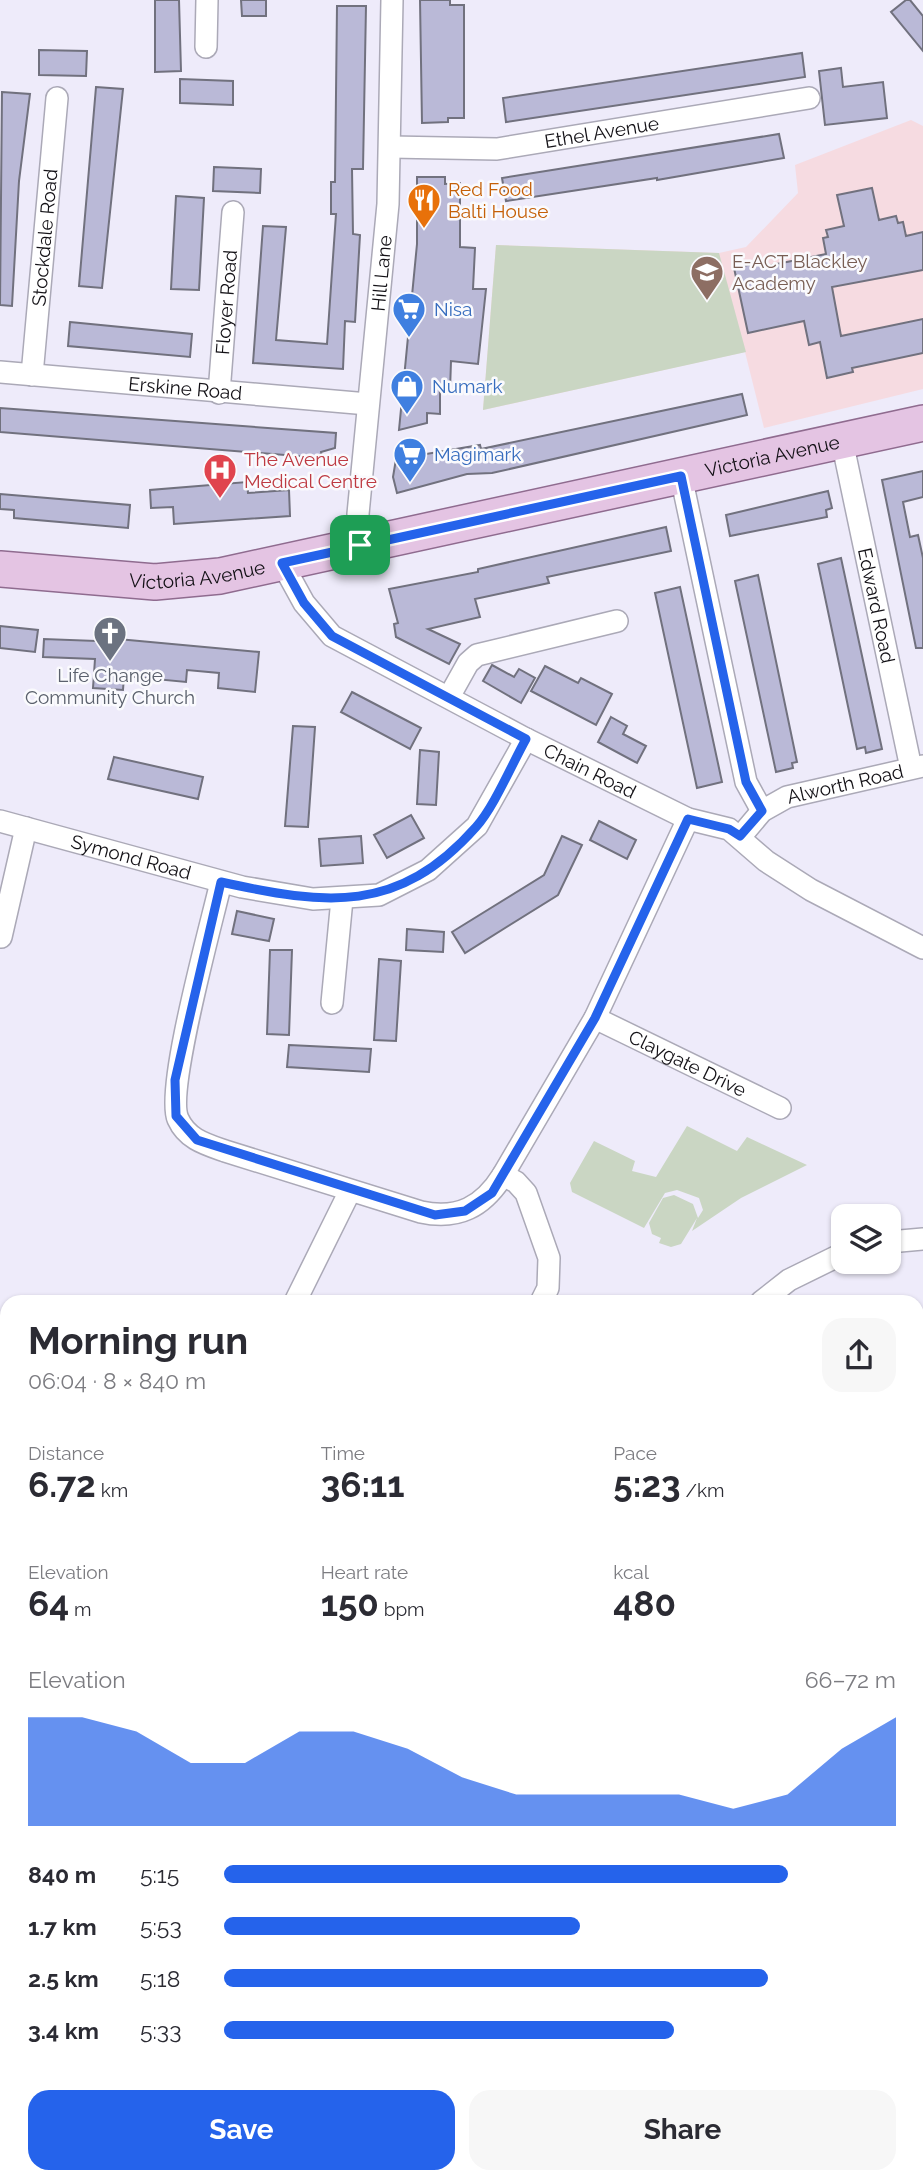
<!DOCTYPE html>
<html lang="en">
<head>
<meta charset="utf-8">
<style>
	:root { --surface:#fff; --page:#f7f7f7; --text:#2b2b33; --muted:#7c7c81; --accent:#2563eb }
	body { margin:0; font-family:Raleway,sans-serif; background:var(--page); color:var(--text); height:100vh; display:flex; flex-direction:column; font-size:26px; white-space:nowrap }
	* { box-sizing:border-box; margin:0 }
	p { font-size:23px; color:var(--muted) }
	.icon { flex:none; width:38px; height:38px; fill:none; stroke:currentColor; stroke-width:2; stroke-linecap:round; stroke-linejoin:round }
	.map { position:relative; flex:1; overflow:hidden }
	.details { position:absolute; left:0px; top:1295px; width:924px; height:889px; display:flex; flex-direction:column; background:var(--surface); border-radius:21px 21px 0 0; box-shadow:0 2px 5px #0004 }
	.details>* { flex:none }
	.controls { position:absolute; left:831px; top:1204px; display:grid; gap:14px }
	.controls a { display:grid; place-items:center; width:70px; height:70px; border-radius:14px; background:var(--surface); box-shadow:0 2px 5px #0004; font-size:35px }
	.pin { position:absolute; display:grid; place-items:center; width:60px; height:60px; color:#fff; margin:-30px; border-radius:14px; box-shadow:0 4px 10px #0006 }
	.round { display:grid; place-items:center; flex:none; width:74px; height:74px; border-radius:21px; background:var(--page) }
	.headline { display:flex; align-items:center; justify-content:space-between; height:119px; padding:0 28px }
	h1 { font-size:38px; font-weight:700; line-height:52px }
	.figures { display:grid; grid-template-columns:repeat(3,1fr); gap:10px; height:119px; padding:7px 28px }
	.figures div { display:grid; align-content:center }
	.figures b { font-size:35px; font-weight:700 }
	.figures small { font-size:19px; font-weight:400 }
	.figures p { font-size:19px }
	.chart { height:196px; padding:14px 28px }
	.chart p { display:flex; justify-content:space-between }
	.chart svg { width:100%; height:126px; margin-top:7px; fill:var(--accent); opacity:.7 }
	.button { display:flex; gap:14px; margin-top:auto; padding:14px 28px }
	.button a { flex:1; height:80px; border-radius:21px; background:var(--accent); color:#fff; font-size:28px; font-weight:700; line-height:80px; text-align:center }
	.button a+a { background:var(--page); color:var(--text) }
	ul { padding:0 28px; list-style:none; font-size:23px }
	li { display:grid; grid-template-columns:112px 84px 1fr; align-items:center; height:52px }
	li i { height:18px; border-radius:9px; background:var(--accent) }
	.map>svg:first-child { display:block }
</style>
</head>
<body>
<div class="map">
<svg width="923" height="2184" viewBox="0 0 923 2184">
	<rect width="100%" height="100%" fill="#eeebfa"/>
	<path fill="#f6dbe1" d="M911,120L923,126V389L764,428L745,352L483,410L496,245L719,253L746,247L798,193L795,165Z"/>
	<g fill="#cad6c3">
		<path d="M496,245L719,253L746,352L483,410Z"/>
		<path d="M687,1126L737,1151L747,1137L807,1165L741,1198L692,1231L697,1218L681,1244L671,1247L659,1243L661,1238L652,1234L649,1223L663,1198L674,1195L693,1204L698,1218L703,1210L699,1198L677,1190L665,1193L644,1228L572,1192L570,1183L594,1141L635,1161L632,1171L656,1177Z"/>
		<path d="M917,1746L923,1755V1995L917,1992Z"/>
	</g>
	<g fill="#acbea3">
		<path d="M0,1691L7,1694V1821L0,1818Z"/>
		<path d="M517,2177H700L713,2184H514Z"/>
	</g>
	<g fill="#bab9d7" stroke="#71717e" stroke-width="2">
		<path d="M155,0H179L181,71L155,72Z"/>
		<path d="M241,0H266V16H242Z"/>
		<path d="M420,0H450V5H464V118H448V122L422,123Z"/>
		<path d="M906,0H910L923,16V51L891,12Z"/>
		<path d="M337,6H366L363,169H352L353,234L360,235L355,322L345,321L343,369L253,363L263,226L286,227L276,340L327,344L336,214H331V182H335Z"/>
		<path d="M39,50L87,51L86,76L39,75Z"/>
		<path d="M802,53L805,77L506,122L503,98Z"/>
		<path d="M841,68L843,87L883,82L887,118L825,125L819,71Z"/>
		<path d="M180,79L233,81V105L180,103Z"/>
		<path d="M96,87L123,89L102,288L79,286Z"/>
		<path d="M2,92L30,94L19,181L12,306L0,305Z"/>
		<path d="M779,134L784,158L657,180V178L506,201L502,178Z"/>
		<path d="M214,167L261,169L260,193L213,191Z"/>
		<path d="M417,177H445V184L460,183V247L475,248L473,289H486L478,364L451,361L450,391L440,390V414L427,413V423L399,430L417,244Z"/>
		<path d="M872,188L879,220L896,216L898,223L903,222L906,236L923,232V270L832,287L841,336L923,319V353L852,368L853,372L827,378L820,342L809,345L804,321L748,333L734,268L766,261L767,266L826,254L823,238L828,237L826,230L844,226L837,195Z"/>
		<path d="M176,196L204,198L199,290L171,289Z"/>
		<path d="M70,322L192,334L190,357L68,346Z"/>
		<path d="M742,394L747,415L492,473L467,474L397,493L393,477L396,459L480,445L481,449Z"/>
		<path d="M0,408L336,433L335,448L321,452L322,458L0,432Z"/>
		<path d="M923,471V497L903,502L910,537L918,535L923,558V648H916L882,480Z"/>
		<path d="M247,482L248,493L289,490L290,516L174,524L173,507L151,508L150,490Z"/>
		<path d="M828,491L832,508L826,510L827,517L730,536L726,515Z"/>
		<path d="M0,494L130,505L128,528L14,518V510L0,509Z"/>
		<path d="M666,527L671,551L547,577L549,583L475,599L480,617L428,629L460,644L449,664L396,637L394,624L398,623L389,589L478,572V569Z"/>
		<path d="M841,558L882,749L866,753L865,747L857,749L818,564Z"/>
		<path d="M758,575L797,762L792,763L793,768L776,772L735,581Z"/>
		<path d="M680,587L722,782L697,788L655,593Z"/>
		<path d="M0,626L38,630L35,652L0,648Z"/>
		<path d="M96,637L259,652L255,692L218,688L219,673L187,670L186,682L124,676L123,690L93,688L95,659L43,657L44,639L96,641Z"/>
		<path d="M492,665L514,677L519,669L535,678L521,703L483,681Z"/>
		<path d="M545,666L578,683L581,678L612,694L596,725L531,691Z"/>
		<path d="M352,692L421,728L410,749L341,712Z"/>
		<path d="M611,717L627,726L623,734L646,746L637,763L598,742Z"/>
		<path d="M293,726L315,727L308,827L285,826Z"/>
		<path d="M420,750L439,752L436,805L417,804Z"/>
		<path d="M114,757L203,777L198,799L108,779Z"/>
		<path d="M411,815L424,838L387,858L374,835Z"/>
		<path d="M599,821L636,840L627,859L590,840Z"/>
		<path d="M361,836L363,863L321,866L319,839Z"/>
		<path d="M562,836L582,845L558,895L465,953L452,932L544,875Z"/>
		<path d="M237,911L274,919L269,941L232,934Z"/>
		<path d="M407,929L444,932L443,952L406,950Z"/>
		<path d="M270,950H292L289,1035L267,1034Z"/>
		<path d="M379,959L401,961L396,1041L374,1040Z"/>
		<path d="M289,1045L371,1049L369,1072L287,1067Z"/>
	</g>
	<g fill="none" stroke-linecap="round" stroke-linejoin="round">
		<defs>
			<g id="street">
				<path d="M206,47L207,0"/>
				<path id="s1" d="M391,147L497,149L809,98"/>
				<path id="s2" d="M0,372L368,404"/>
				<path id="s3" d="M32,375L57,98"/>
				<path id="s4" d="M219,393L233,212"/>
				<path id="s5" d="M842,441L911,768"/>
				<path d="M681,476L746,782L762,811"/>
				<path id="s6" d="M360,545L358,514L388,204L392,0"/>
				<path id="s7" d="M282,563L304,603L332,636L526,739L688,819L729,829L766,861L811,890L923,948"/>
				<path d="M449,697L468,663L477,655L617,621"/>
				<path id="s8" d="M0,821L242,887L313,899L379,895L428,870L477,826L526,739"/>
				<path id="s9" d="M741,836L762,811L787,797L923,766"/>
				<path d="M221,882C212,922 165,1090 178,1119C187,1139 205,1144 225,1151L421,1212C458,1220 483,1207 503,1175L595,1018L688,819"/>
				<path d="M1,937L26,828"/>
				<path d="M332,1003L342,899"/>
				<path id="s10" d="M595,1018L780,1108"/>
				<path d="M503,1175L516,1182L526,1193L549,1258L548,1288L541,1302"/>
				<path d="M889,1242L923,1239"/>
				<path d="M295,1302L350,1191"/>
				<path d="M761,1302L789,1280L844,1253"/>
				<path d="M917,1544L923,1541"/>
				<path d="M0,2062L7,2064"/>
				<path d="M261,2177L270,2184"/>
			</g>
			<g id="primary">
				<path id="s11" d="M0,569L155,582L220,576L923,423"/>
			</g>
			<g id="highway">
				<path d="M0,1365L7,1371"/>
				<path d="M0,1421L7,1427"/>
				<path d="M0,1516L7,1523"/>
				<path d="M0,1579L7,1586"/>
				<path d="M917,2121L923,2125"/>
				<path d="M917,2156L923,2159"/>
				<path d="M799,2177L811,2184"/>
			</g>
		</defs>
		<use href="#street" stroke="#aba9b7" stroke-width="24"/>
		<use href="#primary" stroke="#8f6b8f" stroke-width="38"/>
		<use href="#highway" stroke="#8f6b8f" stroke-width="42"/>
		<use href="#street" stroke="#fff" stroke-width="21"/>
		<use href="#primary" stroke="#e4c4e3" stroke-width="35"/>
		<use href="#highway" stroke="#d29cd0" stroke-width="38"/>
	</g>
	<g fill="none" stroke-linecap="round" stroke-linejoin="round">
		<defs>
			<path id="route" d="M681,476L746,782L762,811L740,836L729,829L688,819L595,1018L492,1193L465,1211L435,1215L197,1140L176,1116L175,1080L221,882C326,905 398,915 476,827C494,807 512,764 526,739L332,636L304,603L282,563Z"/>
		</defs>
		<use href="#route" stroke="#fff" stroke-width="14"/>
		<use href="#route" stroke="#2563eb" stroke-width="9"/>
	</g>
	<defs>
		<symbol id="restaurant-pin" viewBox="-11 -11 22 30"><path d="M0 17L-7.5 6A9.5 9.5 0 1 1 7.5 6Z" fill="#e8710a" stroke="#fafafd"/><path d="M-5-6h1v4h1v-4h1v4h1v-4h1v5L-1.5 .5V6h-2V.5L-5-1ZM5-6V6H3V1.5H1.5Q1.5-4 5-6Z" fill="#fff"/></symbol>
		<symbol id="school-pin" viewBox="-11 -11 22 30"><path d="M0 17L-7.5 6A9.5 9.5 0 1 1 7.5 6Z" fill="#8d6e63" stroke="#fafafd"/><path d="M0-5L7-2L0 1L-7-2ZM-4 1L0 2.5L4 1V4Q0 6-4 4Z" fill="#fff"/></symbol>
		<symbol id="supermarket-pin" viewBox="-11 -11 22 30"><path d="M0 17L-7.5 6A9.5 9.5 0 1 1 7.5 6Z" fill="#3f7fe0" stroke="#fafafd"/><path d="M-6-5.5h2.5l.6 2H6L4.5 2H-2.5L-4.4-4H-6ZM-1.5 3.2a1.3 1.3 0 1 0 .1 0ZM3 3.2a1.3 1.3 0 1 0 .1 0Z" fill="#fff"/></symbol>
		<symbol id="shop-pin" viewBox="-11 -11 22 30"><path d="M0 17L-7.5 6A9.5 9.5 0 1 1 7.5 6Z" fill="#3f7fe0" stroke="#fafafd"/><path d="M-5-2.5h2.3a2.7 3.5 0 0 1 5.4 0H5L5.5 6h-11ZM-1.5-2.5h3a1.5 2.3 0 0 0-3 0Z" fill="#fff"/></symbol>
		<symbol id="hospital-pin" viewBox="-11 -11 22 30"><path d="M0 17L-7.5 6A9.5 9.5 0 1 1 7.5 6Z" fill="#e0444e" stroke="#fafafd"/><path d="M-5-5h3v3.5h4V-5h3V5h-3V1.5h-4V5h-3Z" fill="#fff"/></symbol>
		<symbol id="church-pin" viewBox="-11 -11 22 30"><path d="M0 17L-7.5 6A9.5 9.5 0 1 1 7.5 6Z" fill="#6b7280" stroke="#fafafd"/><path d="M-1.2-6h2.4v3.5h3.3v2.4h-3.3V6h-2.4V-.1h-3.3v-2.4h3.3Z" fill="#fff"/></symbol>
	</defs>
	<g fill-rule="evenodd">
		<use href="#restaurant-pin" x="405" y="181" width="38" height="52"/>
		<use href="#school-pin" x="688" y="253" width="38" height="52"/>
		<use href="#supermarket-pin" x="390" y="290" width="38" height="52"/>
		<use href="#shop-pin" x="388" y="367" width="38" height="52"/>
		<use href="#supermarket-pin" x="391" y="435" width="38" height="52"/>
		<use href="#hospital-pin" x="201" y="451" width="38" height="52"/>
		<use href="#church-pin" x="91" y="614" width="38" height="52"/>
	</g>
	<g text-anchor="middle" stroke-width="5" stroke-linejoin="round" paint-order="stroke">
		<g font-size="19" fill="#131116" stroke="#fafafd">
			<text dy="7" stroke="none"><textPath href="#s1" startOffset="212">Ethel Avenue</textPath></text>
			<text dy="7" stroke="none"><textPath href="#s3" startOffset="138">Stockdale Road</textPath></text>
			<text dy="7" stroke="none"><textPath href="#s6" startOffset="273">Hill Lane</textPath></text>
			<text dy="7" stroke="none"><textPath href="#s4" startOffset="91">Floyer Road</textPath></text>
			<text dy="7" stroke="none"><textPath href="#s2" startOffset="186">Erskine Road</textPath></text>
			<text dy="7" stroke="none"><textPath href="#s11" startOffset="786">Victoria Avenue</textPath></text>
			<text dy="7" stroke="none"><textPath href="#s11" startOffset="198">Victoria Avenue</textPath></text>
			<text dy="7" stroke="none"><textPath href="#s5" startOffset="168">Edward Road</textPath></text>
			<text dy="7" stroke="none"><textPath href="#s7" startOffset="380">Chain Road</textPath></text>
			<text dy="7" stroke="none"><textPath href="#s9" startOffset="121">Alworth Road</textPath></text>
			<text dy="7" stroke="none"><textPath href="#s8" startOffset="136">Symond Road</textPath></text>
			<text dy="7" stroke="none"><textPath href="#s10" startOffset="103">Claygate Drive</textPath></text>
		</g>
		<g font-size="19" fill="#c56008" stroke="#fafafd" text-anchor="start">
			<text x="448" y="196">Red Food<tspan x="448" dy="22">Balti House</tspan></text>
		</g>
		<g font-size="19" fill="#785e54" stroke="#fafafd" text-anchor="start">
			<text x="732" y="268">E-ACT Blackley<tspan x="732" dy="22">Academy</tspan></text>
		</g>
		<g font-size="19" fill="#366cbe" stroke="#fafafd" text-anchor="start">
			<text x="434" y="316">Nisa</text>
			<text x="432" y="393">Numark</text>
			<text x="434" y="461">Magimark</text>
		</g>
		<g font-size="19" fill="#be3a42" stroke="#fafafd" text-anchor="start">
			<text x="244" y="466">The Avenue<tspan x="244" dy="22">Medical Centre</tspan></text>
		</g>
		<g font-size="19" fill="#5b616d" stroke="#fafafd">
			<text x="110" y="682">Life Change<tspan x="110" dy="22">Community Church</tspan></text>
		</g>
	</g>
</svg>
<div class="controls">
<a><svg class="icon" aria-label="layers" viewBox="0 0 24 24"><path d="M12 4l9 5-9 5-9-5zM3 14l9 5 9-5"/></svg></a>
</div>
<div class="pin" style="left:360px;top:545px;background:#1e9e55"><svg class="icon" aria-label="arrive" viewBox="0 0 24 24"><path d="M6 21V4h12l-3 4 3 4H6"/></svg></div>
<section class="details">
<div class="headline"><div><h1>Morning run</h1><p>06:04 · 8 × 840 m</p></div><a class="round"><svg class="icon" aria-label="share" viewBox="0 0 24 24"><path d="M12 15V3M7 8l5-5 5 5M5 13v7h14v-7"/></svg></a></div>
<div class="figures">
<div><p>Distance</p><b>6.72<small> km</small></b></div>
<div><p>Time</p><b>36:11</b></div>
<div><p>Pace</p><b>5:23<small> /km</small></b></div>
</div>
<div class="figures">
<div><p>Elevation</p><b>64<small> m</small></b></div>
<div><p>Heart rate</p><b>150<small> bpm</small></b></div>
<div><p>kcal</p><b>480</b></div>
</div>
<div class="chart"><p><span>Elevation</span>66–72 m</p>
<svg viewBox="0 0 160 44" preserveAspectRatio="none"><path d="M0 44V6L10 6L20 11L30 22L40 22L50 11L60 11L70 17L80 27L90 33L100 33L110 33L120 33L130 38L140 33L150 17L160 6V44z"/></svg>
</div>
<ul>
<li><b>840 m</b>5:15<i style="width:84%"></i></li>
<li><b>1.7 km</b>5:53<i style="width:53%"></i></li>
<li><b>2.5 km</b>5:18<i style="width:81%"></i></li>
<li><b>3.4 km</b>5:33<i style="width:67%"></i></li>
</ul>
<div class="button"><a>Save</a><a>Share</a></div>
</section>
</div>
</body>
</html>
